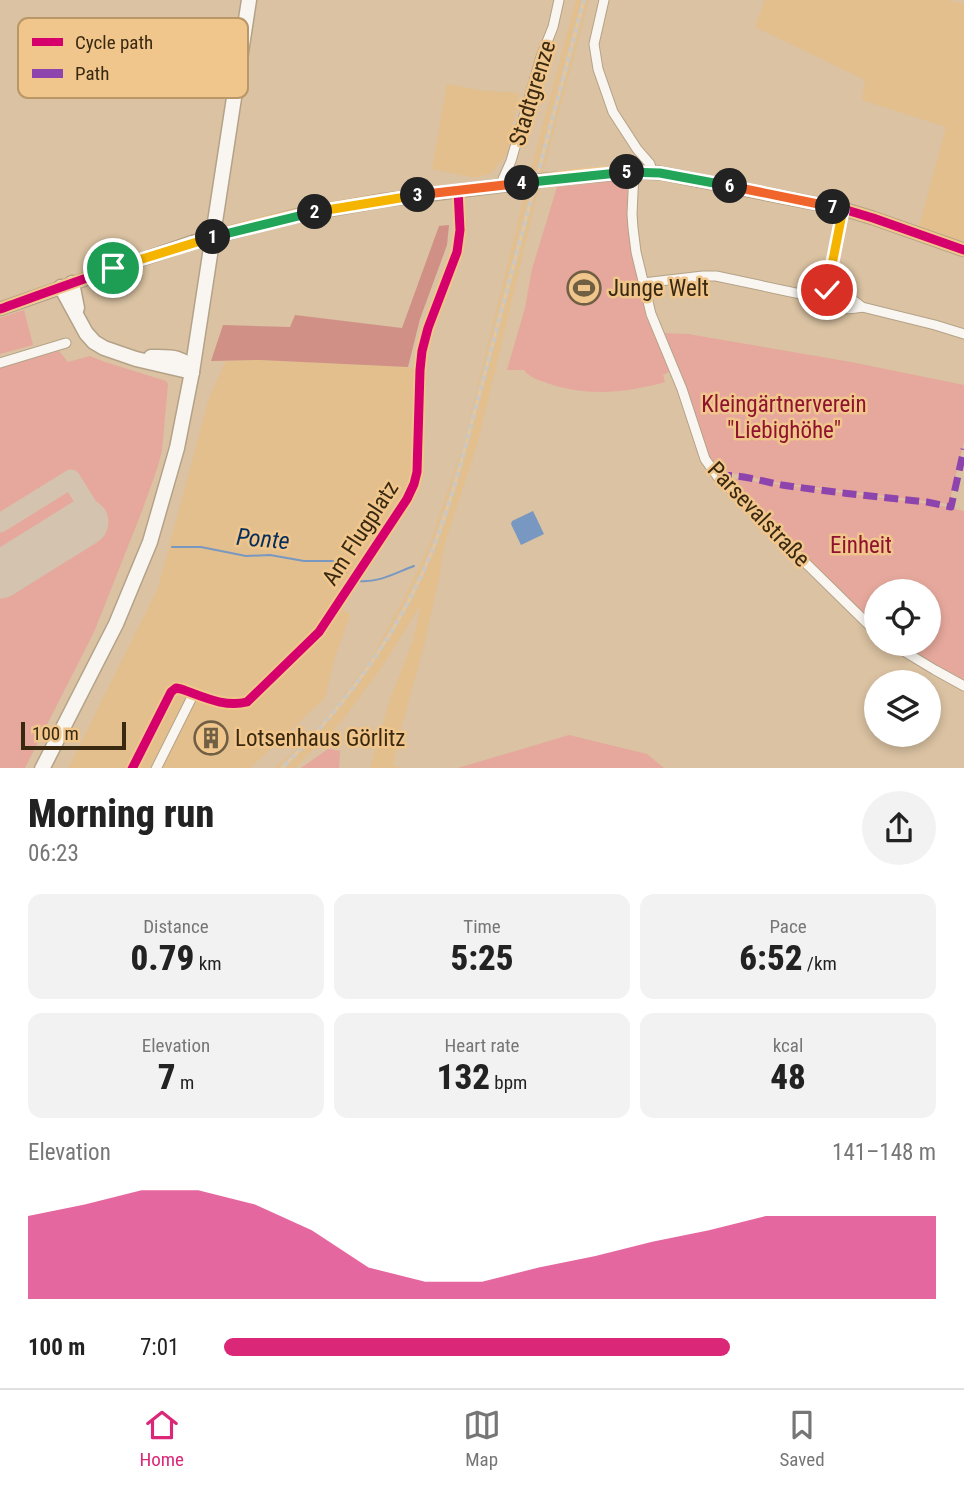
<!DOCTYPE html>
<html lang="en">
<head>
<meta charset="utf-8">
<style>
	:root { --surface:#fff; --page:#f2f2f2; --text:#222; --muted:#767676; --line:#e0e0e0; --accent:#db2777 }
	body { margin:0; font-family:"Roboto Condensed",sans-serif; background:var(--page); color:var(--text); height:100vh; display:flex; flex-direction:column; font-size:26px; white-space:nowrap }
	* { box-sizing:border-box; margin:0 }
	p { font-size:23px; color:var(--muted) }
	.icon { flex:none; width:38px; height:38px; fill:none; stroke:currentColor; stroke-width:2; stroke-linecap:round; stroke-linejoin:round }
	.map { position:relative; height:768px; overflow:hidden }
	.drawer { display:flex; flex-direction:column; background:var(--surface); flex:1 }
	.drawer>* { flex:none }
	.tools { position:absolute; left:864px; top:579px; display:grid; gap:14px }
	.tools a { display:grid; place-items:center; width:77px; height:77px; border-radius:50%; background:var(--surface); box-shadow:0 4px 10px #0003; font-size:35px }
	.scale { position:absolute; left:21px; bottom:18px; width:105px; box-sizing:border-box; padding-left:7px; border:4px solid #392911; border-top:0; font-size:19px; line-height:24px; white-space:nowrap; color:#392911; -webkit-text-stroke:5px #f0c68c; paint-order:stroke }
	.pin { position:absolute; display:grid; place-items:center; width:60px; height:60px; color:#fff; margin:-30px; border:4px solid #fff; border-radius:50%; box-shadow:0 2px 7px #0007 }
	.km { position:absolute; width:35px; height:35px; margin:-18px; border-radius:50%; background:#222; color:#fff; font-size:19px; line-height:35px; text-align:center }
	.round { display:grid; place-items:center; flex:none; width:74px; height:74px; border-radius:37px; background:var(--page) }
	.overview { display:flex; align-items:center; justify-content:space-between; height:119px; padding:0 28px }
	h1 { font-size:38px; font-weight:800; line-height:52px }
	.metrics { display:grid; grid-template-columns:repeat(3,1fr); gap:10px; height:119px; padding:7px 28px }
	.metrics div { display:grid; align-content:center; border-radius:14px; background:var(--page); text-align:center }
	.metrics b { font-size:35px; font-weight:800 }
	.metrics small { font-size:19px; font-weight:400 }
	.metrics p { font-size:19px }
	.chart { height:196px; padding:14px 28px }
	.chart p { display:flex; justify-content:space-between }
	.chart svg { width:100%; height:126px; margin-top:7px; fill:var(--accent); opacity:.7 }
	ul { padding:0 28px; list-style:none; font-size:23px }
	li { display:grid; grid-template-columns:112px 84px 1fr; align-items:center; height:52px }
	li i { height:18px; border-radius:9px; background:var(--accent) }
	.tab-bar { display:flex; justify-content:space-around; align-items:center; height:98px; border-top:2px solid var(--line); background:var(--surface); font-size:19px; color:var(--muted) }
	.tab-bar a { display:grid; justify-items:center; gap:4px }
	.tab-bar .active { color:var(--accent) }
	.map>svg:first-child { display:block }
</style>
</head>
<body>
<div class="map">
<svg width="964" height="769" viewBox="0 0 964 769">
	<rect width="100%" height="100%" fill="#dac2a2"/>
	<g fill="#e3bf8d">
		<path d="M576,0H589L542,175L477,445L444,546L439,578L424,645L400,732L393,766L404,768H370L390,699L413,641L421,604L382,667L341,722L295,768L273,769L293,752L330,713L370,660L406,595L431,541L464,442L530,173Z"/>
		<path d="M765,0H948L964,4V244L919,227L946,127L862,100L865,80L755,27Z"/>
		<path d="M447,84L484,91L519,93L507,154L491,173L476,178L432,169Z"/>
		<path d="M258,360L408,367L417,370L415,468L412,483L332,601L350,615L334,660L325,698L250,768L68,769L158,588L209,398L226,361Z"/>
	</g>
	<g fill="#e6a89c">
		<path d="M627,180L628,228L646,317L671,371L663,375L665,382C626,393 586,397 547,383C538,380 529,377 524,370H507L525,308L532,269L557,187Z"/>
		<path d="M24,310L33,345L0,354V318Z"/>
		<path d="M659,333L688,334L851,362L964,385V442L949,504L779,483L716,470L707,456Z"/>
		<path d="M59,351L68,362L90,356L105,362L166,381L168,384L162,451L157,469L142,511L94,632L25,768H0V368Z"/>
		<path d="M722,477L938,505L964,511V683L899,644H929V592H877V630Z"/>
		<path d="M569,735L647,754L664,768H458Z"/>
		<path d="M328,749L340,751L339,768H301Z"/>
	</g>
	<path fill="#d19086" d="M449,225L447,245L420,319L408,367L260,360L211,361L223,325L290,327L295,315L402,328L439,226Z"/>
	<path fill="#7898c2" d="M533,511L544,534L521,545L511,524L512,521Z"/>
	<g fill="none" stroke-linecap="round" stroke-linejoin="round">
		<g stroke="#7898c2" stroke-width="2">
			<path d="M172,547H201L246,556L270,555L304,561H333L346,572"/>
			<path d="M358,581C379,583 395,573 414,566"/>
		</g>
		<path stroke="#d4c4af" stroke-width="19" d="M0,523L71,479L89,508L85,522"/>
		<path stroke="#d4c4af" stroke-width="47" d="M0,575L85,522"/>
		<defs>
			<g id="street">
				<path d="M604,0L594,44L598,69L613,112L637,149L650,164L652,172"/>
				<path d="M634,172L632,214L633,228L636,252L651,314L682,389L705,459L718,477L877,633"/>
				<path d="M502,185L503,179L511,161L541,57L553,27L559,0"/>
				<path d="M643,283L703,276H716L824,299C835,310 848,310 862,307L935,325L964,334"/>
				<path d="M827,290L847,295L862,307"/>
				<path d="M824,299L843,209"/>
				<path d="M0,363L66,343"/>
				<path d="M892,644L935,670L964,686"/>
				<path d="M132,769L171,692L176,688L181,689C202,696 224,708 247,702L319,632L407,499L414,484L417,472L420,370L422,351L428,328L457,252L460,230L458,190"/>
				<path d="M156,769L194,693"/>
			</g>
			<g id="secondary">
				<path d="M545,180L634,172L660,173L843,209L873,218L964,250"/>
				<path d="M213,237L295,216L385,200L523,183"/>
				<path d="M0,309L192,242"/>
			</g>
			<g id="primary">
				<path d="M72,283L77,308"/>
				<path d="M61,287L86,333L94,342L104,348L136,359L192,372"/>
				<path d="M151,357C167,357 185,355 192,372"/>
				<path d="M42,769L116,624L150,542L177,448L192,372L249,0"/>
			</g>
		</defs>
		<use href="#street" stroke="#b4a288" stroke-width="11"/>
		<use href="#secondary" stroke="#b4a288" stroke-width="15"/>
		<use href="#primary" stroke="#b4a288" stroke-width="17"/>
		<use href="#street" stroke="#f9f6f1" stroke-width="9"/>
		<use href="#secondary" stroke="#f9f6f1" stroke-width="12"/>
		<use href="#primary" stroke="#f9f6f1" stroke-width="14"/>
		<defs>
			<path id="rail" d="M281,769C347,704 400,632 434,546C447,512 457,478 466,444L584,0"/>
		</defs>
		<use href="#rail" stroke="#cdc6bc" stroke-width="4.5"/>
		<use href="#rail" stroke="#f0c68c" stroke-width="2" stroke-dasharray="5" stroke-linecap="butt"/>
		<defs>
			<g id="secondary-bridge">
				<path d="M523,183L545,180"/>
				<path d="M192,242L213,237"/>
			</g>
		</defs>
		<use href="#secondary-bridge" stroke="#b4a288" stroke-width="15" stroke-linecap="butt"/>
		<use href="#secondary-bridge" stroke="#f9f6f1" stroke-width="12"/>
		<path stroke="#8e44ad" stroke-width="7" stroke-dasharray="14 7" stroke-linecap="butt" d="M718,477C735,472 764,482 782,485C830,492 879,497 927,502L951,507L964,449"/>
		<defs>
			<g id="cycleway">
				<path d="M0,309C97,274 192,239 293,216C365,200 439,193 513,184C561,178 611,168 660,173L843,209L873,218L964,250"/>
				<path d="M132,769L171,692L176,688L181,689C202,696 224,708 247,702L319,632L407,499L414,484L417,472L420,370L422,351L428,328L457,252L460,230L458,190"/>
			</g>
		</defs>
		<use href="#cycleway" stroke="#f0c68c" stroke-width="13"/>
		<use href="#cycleway" stroke="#d6006c" stroke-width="9"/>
	</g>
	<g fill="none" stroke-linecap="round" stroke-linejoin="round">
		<defs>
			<path id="split-1" d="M113,268L213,237"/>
			<path id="split-2" d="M213,237L315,212"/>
			<path id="split-3" d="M315,212L418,195"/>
			<path id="split-4" d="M418,195L522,183"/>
			<path id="split-5" d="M522,183L627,172"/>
			<path id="split-6" d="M627,172L660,173L730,186"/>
			<path id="split-7" d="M730,186L833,207"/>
			<path id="split-8" d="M827,290L843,209L833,207"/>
		</defs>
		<use href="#split-1" stroke="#fff" stroke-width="14"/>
		<use href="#split-2" stroke="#fff" stroke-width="14"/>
		<use href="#split-3" stroke="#fff" stroke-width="14"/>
		<use href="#split-4" stroke="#fff" stroke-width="14"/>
		<use href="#split-5" stroke="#fff" stroke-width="14"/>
		<use href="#split-6" stroke="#fff" stroke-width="14"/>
		<use href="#split-7" stroke="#fff" stroke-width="14"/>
		<use href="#split-8" stroke="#fff" stroke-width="14"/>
		<use href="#split-1" stroke="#f5b400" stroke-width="9"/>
		<use href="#split-2" stroke="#22a559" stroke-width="9"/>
		<use href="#split-3" stroke="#f5b400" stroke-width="9"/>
		<use href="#split-4" stroke="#f0652b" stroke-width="9"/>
		<use href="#split-5" stroke="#22a559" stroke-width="9"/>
		<use href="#split-6" stroke="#22a559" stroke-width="9"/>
		<use href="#split-7" stroke="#f0652b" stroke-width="9"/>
		<use href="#split-8" stroke="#f5b400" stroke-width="9"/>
	</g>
	<defs>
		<symbol id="stadium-ring" viewBox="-11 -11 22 22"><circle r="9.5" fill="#f0c68c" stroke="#715f44" stroke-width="1.5"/><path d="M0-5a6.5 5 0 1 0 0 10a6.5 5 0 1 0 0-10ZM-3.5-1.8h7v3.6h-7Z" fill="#715f44"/></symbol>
		<symbol id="building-ring" viewBox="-11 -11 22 22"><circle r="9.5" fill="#f0c68c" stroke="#715f44" stroke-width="1.5"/><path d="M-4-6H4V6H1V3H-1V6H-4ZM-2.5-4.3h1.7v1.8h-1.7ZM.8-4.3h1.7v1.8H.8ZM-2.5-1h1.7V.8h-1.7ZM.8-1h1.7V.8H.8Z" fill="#715f44"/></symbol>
	</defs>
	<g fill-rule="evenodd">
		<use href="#stadium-ring" x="565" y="269" width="38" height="38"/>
		<use href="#building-ring" x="192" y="719" width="38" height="38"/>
	</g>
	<g text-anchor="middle" stroke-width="5" stroke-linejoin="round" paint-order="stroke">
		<g font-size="23" fill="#392911" stroke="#f0c68c">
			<text transform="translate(532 93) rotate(-73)" y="8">Stadtgrenze</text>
			<text transform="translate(759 514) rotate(46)" y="8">Parsevalstraße</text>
			<text transform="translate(360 533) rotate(-57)" y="8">Am Flugplatz</text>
		</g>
		<g font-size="23" fill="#392911" stroke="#f0c68c" text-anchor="start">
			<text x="608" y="296">Junge Welt</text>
			<text x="235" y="746">Lotsenhaus Görlitz</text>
		</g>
		<g font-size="23" fill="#8f122f" stroke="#f0c68c">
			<text x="784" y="412">Kleingärtnerverein<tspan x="784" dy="26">"Liebighöhe"</tspan></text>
			<text x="861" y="553">Einheit</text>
		</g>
		<g font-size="24" font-style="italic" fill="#062e5c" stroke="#f0c68c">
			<text transform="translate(263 539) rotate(5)" y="8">Ponte</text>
		</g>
	</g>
	<rect x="18" y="18" width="230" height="80" rx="10" fill="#f0c68c" stroke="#b99767" stroke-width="2"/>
	<rect x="32" y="38" width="31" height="8" fill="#d6006c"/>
	<rect x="32" y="69" width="31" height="9" fill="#8e44ad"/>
	<g font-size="19" fill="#392911">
		<text x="75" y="49">Cycle path</text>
		<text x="75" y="80">Path</text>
	</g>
</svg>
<div class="tools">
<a><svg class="icon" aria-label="locate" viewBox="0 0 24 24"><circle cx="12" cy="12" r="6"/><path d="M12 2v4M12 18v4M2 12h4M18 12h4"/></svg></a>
<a><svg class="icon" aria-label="layers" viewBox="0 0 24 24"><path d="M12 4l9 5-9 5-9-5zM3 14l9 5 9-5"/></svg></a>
</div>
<div class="scale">100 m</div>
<div class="pin" style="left:113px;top:268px;background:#1e9e55"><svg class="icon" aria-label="arrive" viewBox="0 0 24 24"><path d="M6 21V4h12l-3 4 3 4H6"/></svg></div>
<div class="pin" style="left:827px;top:290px;background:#d93025"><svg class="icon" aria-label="check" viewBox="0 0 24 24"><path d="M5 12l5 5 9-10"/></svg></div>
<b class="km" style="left:213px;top:237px">1</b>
<b class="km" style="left:315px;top:212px">2</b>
<b class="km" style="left:418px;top:195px">3</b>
<b class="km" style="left:522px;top:183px">4</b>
<b class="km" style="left:627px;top:172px">5</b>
<b class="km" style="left:730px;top:186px">6</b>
<b class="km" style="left:833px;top:207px">7</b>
</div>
<section class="drawer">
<div class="overview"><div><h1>Morning run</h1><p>06:23</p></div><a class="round"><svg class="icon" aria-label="share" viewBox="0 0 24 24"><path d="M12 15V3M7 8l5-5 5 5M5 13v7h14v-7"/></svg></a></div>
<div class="metrics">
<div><p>Distance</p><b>0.79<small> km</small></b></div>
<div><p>Time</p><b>5:25</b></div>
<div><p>Pace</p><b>6:52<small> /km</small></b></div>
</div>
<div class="metrics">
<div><p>Elevation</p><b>7<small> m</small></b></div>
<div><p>Heart rate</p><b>132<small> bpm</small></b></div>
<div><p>kcal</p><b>48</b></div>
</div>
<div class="chart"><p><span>Elevation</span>141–148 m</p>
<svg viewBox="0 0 160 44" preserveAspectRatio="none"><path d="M0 44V15L10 11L20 6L30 6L40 11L50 20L60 33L70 38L80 38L90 33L100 29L110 24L120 20L130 15L140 15L150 15L160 15V44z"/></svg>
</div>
<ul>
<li><b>100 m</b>7:01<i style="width:71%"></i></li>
</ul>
</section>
<nav class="tab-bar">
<a class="active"><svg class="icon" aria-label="home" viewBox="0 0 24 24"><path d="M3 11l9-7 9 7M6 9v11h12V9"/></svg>Home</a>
<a><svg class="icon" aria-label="map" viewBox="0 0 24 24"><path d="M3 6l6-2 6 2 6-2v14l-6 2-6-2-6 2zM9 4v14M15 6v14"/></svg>Map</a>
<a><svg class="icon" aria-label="saved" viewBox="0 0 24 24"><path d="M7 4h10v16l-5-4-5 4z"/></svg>Saved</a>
</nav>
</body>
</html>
